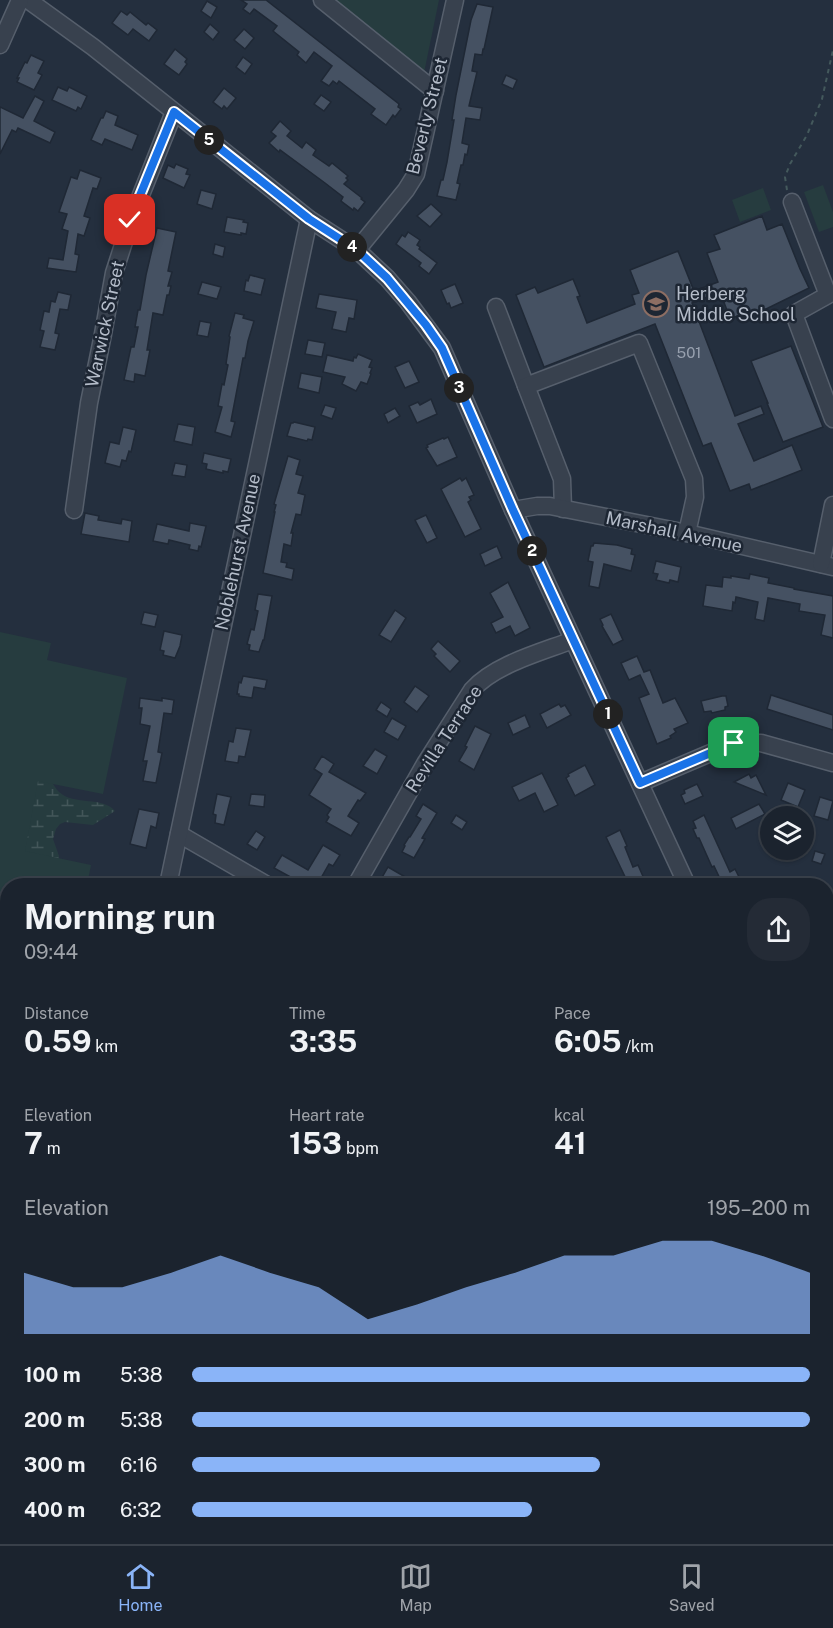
<!DOCTYPE html>
<html lang="en">
<head>
<meta charset="utf-8">
<style>
	:root { --surface:#1b232e; --page:#242b36; --text:#f1f3f6; --muted:#a0a4aa; --line:#39404a; --accent:#8ab4f8 }
	body { margin:0; font-family:"Public Sans",sans-serif; background:var(--page); color:var(--text); height:100vh; display:flex; flex-direction:column; font-size:22px; white-space:nowrap }
	* { box-sizing:border-box; margin:0 }
	p { font-size:20px; color:var(--muted) }
	.icon { flex:none; width:33px; height:33px; fill:none; stroke:currentColor; stroke-width:2; stroke-linecap:round; stroke-linejoin:round }
	.map { position:relative; flex:1; overflow:hidden }
	.panel { position:absolute; left:0px; top:878px; width:834px; height:668px; display:flex; flex-direction:column; background:var(--surface); border-radius:24px 24px 0 0; box-shadow:0 2px 4px #0004,0 0 0 2px var(--line) }
	.panel>* { flex:none }
	.fabs { position:absolute; left:760px; top:806px; display:grid; gap:12px }
	.fabs a { display:grid; place-items:center; width:54px; height:54px; border-radius:50%; background:var(--surface); box-shadow:0 2px 4px #0004,0 0 0 2px var(--line); font-size:30px }
	.pin { position:absolute; display:grid; place-items:center; width:51px; height:51px; color:#fff; margin:-26px; border-radius:12px; box-shadow:0 3px 9px #0006 }
	.km { position:absolute; width:30px; height:30px; margin:-15px; border-radius:50%; background:#222; color:#fff; font-size:16px; line-height:30px; text-align:center }
	.round { display:grid; place-items:center; flex:none; width:63px; height:63px; border-radius:24px; background:var(--page) }
	.headline { display:flex; align-items:center; justify-content:space-between; height:102px; padding:0 24px }
	h1 { font-size:33px; font-weight:700; line-height:45px }
	.metrics { display:grid; grid-template-columns:repeat(3,1fr); gap:9px; height:102px; padding:6px 24px }
	.metrics div { display:grid; align-content:center }
	.metrics b { font-size:30px; font-weight:700 }
	.metrics small { font-size:16px; font-weight:400 }
	.metrics p { font-size:16px }
	.chart { height:168px; padding:12px 24px }
	.chart p { display:flex; justify-content:space-between }
	.chart svg { width:100%; height:108px; margin-top:6px; fill:var(--accent); opacity:.7 }
	ul { padding:0 24px; list-style:none; font-size:20px }
	li { display:grid; grid-template-columns:96px 72px 1fr; align-items:center; height:45px }
	li i { height:15px; border-radius:8px; background:var(--accent) }
	.tabs { display:flex; justify-content:space-around; align-items:center; height:84px; border-top:2px solid var(--line); background:var(--surface); font-size:16px; color:var(--muted) }
	.tabs a { display:grid; justify-items:center; gap:3px }
	.tabs .current { color:var(--accent) }
	.map>svg:first-child { display:block }
</style>
</head>
<body>
<div class="map">
<svg width="833" height="1544" viewBox="0 0 833 1544">
	<defs>
		<pattern id="wetland-marsh" width="20" height="14" patternUnits="userSpaceOnUse" patternTransform="scale(1.5)"><rect width="20" height="14" fill="#263c3f"/><path d="M1 5h8M5 5V1M11 12h8M15 12V8" fill="none" stroke="#435659"/></pattern>
	</defs>
	<rect width="100%" height="100%" fill="#242f3e"/>
	<path fill="url(#wetland-marsh)" d="M0,666C12,693 24,720 36,747C41,759 50,783 59,792C74,806 103,796 115,811L93,825L65,822L60,824L56,829L53,839L59,856L58,868L30,885L11,836Z"/>
	<g fill="#263c3f">
		<path d="M329,0H439L424,73Z"/>
		<path d="M823,185L833,212V227L819,232L804,192Z"/>
		<path d="M763,188L771,210L740,222L732,200Z"/>
		<path d="M0,632L51,643L47,660L127,678L103,794L38,781L25,851L91,865L87,885H8L7,1110H0Z"/>
	</g>
	<g fill="#394c67">
		<path d="M833,1069V1129L827,1133V1073Z"/>
		<path d="M0,1110H7V1149L0,1148Z"/>
		<path d="M0,1193H7V1236L0,1233Z"/>
		<path d="M250,1538H321C300,1544 273,1544 250,1538Z"/>
	</g>
	<g fill="#455162" stroke="#1f2835" stroke-width="1.5">
		<path d="M241,0H266L399,104L398,107L401,109L395,117L393,115L386,125L371,114L375,109L339,81L337,84L333,81L329,86L321,81L332,66L314,52L306,63L297,55L299,52L273,31L277,26L254,9L250,14L243,9L247,4Z"/>
		<path d="M207,1L217,7L211,18L201,11Z"/>
		<path d="M477,4L493,7L484,49H483L482,55L475,54L472,71L477,72L469,106L482,108L480,120L466,118L462,143L469,145L467,155L465,154L463,165H461L457,183L460,184L456,200L437,196L441,180H443L447,162L454,120H452L456,95L471,20Z"/>
		<path d="M121,11L127,15L130,12L146,25L148,23L157,30L149,41L133,29L128,35L112,23Z"/>
		<path d="M210,24L219,32L213,40L204,32Z"/>
		<path d="M244,29L254,38L245,49L234,40Z"/>
		<path d="M175,49L187,59L185,62L187,64L179,75L164,64Z"/>
		<path d="M31,55L44,61L38,73L42,75L34,90L17,82L19,78H17L25,62L27,63Z"/>
		<path d="M243,57L252,64L245,74L236,67Z"/>
		<path d="M506,75L517,80L513,89L502,84Z"/>
		<path d="M58,87L67,91L69,87L87,96L81,109L78,107L76,111L52,100Z"/>
		<path d="M224,88L236,98L227,109L224,106L222,109L213,102Z"/>
		<path d="M321,95L331,102L324,111L314,104Z"/>
		<path d="M35,96L44,101L34,121L55,132L50,143L18,128L16,132L12,130L0,154V107L23,118Z"/>
		<path d="M106,111L118,116L115,125L138,135L132,150L105,139L102,145L91,140L101,118H103Z"/>
		<path d="M280,121L291,131L287,136L302,148L306,142L316,150L313,155L329,166L332,163L348,176L346,178L348,180L344,184L362,198L361,199L365,202L358,211L354,208L353,210L341,201L343,197L325,183L280,150L279,152L269,143L276,136L271,132Z"/>
		<path d="M176,164L188,169L186,174L190,175L184,188L163,178L168,165L174,168Z"/>
		<path d="M80,170L101,178L97,189L93,188L84,216L90,218L84,236L78,234L75,254L79,255L76,272L47,268L49,258L63,260L68,231L62,229L67,214L59,212L71,177L77,179Z"/>
		<path d="M201,190L216,194L212,209L197,204Z"/>
		<path d="M431,204L442,214L430,227L417,216Z"/>
		<path d="M762,216L767,230L782,224L800,269L809,288L764,310L730,318L720,292L692,303L735,416L761,406L764,414L738,424L754,461L792,445L802,470L751,490L749,484L730,491L711,443L703,446L655,324L544,367L516,295L535,287L538,293L573,279L580,296L577,297L587,323L635,304L632,295L639,293L630,270L678,251L694,291L718,282L707,253L720,249L714,235Z"/>
		<path d="M227,217L244,220L243,222L248,223L246,234L241,233V235L224,232Z"/>
		<path d="M157,228L176,232L168,271L172,272L168,286H171L169,295H167L163,315L153,313L147,350H150L145,376L135,374L134,382L124,380L131,347H134L138,327H135L138,310H140L146,275Z"/>
		<path d="M408,232L420,240L417,245L420,247L419,249L437,263L429,274L419,266L421,263L396,244L402,235L405,237Z"/>
		<path d="M215,244L225,247L223,257L213,254Z"/>
		<path d="M250,275L265,279L261,295L244,291L246,280L248,281Z"/>
		<path d="M202,282L221,287L217,299L198,294Z"/>
		<path d="M455,284L463,303L451,308L449,303L447,304L441,290Z"/>
		<path d="M58,292L71,295L68,310L60,309L55,333L59,334L55,350L40,347L44,331L40,330L44,311L49,312L51,301L55,302Z"/>
		<path d="M319,294L357,300L354,319L349,318L346,332L332,329L336,312L316,308Z"/>
		<path d="M235,313L244,315L243,318L254,321L248,341L245,358H243L231,421L235,422L231,437L215,432L222,407L218,406L222,384L224,385L228,365L226,364L230,337L229,336Z"/>
		<path d="M200,321L211,323L208,337L197,335Z"/>
		<path d="M308,340L325,343L322,357L305,354Z"/>
		<path d="M791,346L823,427L783,442L767,403H768L751,361Z"/>
		<path d="M358,354L372,360L369,367L372,368L370,373L371,374L367,384L361,382L356,391L342,384L345,377L323,372L327,355L353,361L354,357L356,358Z"/>
		<path d="M409,361L419,382L405,388L395,367Z"/>
		<path d="M301,373L322,377L319,393L298,388Z"/>
		<path d="M431,399L437,414L417,423L409,406L418,402L420,405Z"/>
		<path d="M325,405L336,408L332,419L321,415Z"/>
		<path d="M395,408L400,416L388,423L384,414Z"/>
		<path d="M294,422L315,427L312,440L308,439L307,441L287,436L291,423H293Z"/>
		<path d="M178,424L195,427L192,445L174,441Z"/>
		<path d="M123,427L136,430L131,452L129,451L126,461L122,460L120,467L105,463L110,442L119,444Z"/>
		<path d="M448,437L457,457L437,466L426,448L428,447L427,445L443,438L444,439Z"/>
		<path d="M204,453L231,459L228,472L223,471V473L206,469L207,464L202,463Z"/>
		<path d="M288,456L300,460L296,474L303,476L298,493L305,495L301,515L296,514L291,533H293L291,546L284,544L281,562L287,563L286,567L294,569L292,580L263,573L275,512H274L276,505L274,504Z"/>
		<path d="M175,463L187,465L185,477L172,475Z"/>
		<path d="M460,478L462,481L466,478L474,495L469,497L471,500L468,502L481,529L465,537L441,489Z"/>
		<path d="M85,513L99,516L98,520L121,524L122,519L132,521L129,542L81,534Z"/>
		<path d="M426,515L437,538L427,543L415,520Z"/>
		<path d="M190,523L206,526L201,547L199,546L198,551L189,549L190,545L169,540L168,544L153,541L157,524L189,531Z"/>
		<path d="M594,543L617,545L632,549L631,554L635,555L631,571L604,564L599,588L589,586L593,562L588,561L591,546H593Z"/>
		<path d="M497,546L502,558L485,566L480,554Z"/>
		<path d="M656,561L681,567L678,582L670,580L669,583L656,580L658,574L653,573Z"/>
		<path d="M750,574L769,578L768,583L794,588V589L833,596V638L821,635L825,615L799,611L800,604L768,598L764,621L755,619L758,602L736,597L735,603L733,602L732,611L703,606L706,585L722,587L723,577L731,578V576L749,579Z"/>
		<path d="M508,582L530,628L515,636L510,626L496,633L491,623L503,617L490,593Z"/>
		<path d="M258,594L272,596L264,640H263L259,652L249,650L250,645L247,644L251,629L254,630L258,611L255,610Z"/>
		<path d="M395,610L406,618L391,642L379,635Z"/>
		<path d="M144,612L158,615L155,627L141,624Z"/>
		<path d="M611,614L623,640L613,645L602,626L603,625L600,619Z"/>
		<path d="M164,631L182,635L180,646L175,658L163,655L164,651L160,650Z"/>
		<path d="M438,641L460,661L450,672L434,656L436,654L431,649Z"/>
		<path d="M637,656L644,672L650,670L663,703L675,698L688,723L674,729L676,732L670,736L671,738L657,744L639,698L649,694L640,675L629,680L621,663Z"/>
		<path d="M243,676L267,680L265,689L254,687L252,698L239,696V694H237L239,682L241,683Z"/>
		<path d="M415,686L429,696L417,712L404,702Z"/>
		<path d="M771,695L833,715V730L767,709Z"/>
		<path d="M722,696H726L728,706L725,707V710L712,713L711,711L704,712L701,701Z"/>
		<path d="M140,698L162,701V698L174,700L172,714L164,713L158,752L162,753L156,783L143,781L147,761H143L150,726L140,724L142,708H139Z"/>
		<path d="M381,702L391,709L387,717L376,710Z"/>
		<path d="M559,704L561,707L565,705L571,715L547,728L540,714Z"/>
		<path d="M525,715L530,727L513,735L508,723Z"/>
		<path d="M392,718L406,726L398,740L384,732Z"/>
		<path d="M475,726L491,734L474,770L459,761L467,747L465,746Z"/>
		<path d="M236,728L251,730L245,757L239,756L238,763L225,761L229,741L233,742Z"/>
		<path d="M375,749L387,756L377,774L363,766Z"/>
		<path d="M322,756L334,764L329,772L366,793L360,801L358,800L348,816L359,823L351,836L326,822L329,817L327,815L331,809L309,795L322,774L314,769Z"/>
		<path d="M585,765L595,785L575,796L566,778L569,776L568,774Z"/>
		<path d="M542,773L558,805L544,812L535,793L519,801L512,787Z"/>
		<path d="M749,774L751,778L756,775L766,795L734,782Z"/>
		<path d="M788,783L805,790L798,807L781,800Z"/>
		<path d="M697,784L703,796L685,804L681,795L685,793L684,790Z"/>
		<path d="M217,794L231,797L224,825L215,823L216,815L213,814Z"/>
		<path d="M251,794L265,795L264,807L249,805Z"/>
		<path d="M820,797L833,801L828,820L814,816Z"/>
		<path d="M423,804L437,813L422,838L425,839L414,858L402,852L405,846L404,845L409,837H410L421,819L416,816Z"/>
		<path d="M759,804L765,814L736,829L731,818Z"/>
		<path d="M139,809L159,813L156,828L151,826L146,848L130,844Z"/>
		<path d="M456,815L467,822L462,830L451,823Z"/>
		<path d="M704,815L730,872L735,869L743,885H723L714,866L712,867L699,838H697L693,829L696,828L693,821Z"/>
		<path d="M620,830L627,846L625,847L633,867L638,865L645,881L635,885H629L606,837Z"/>
		<path d="M256,831L265,837L257,850L247,844Z"/>
		<path d="M323,845L340,855L333,866L329,864L317,885H305L274,868L282,855L308,870Z"/>
		<path d="M815,851L825,854L821,864L812,861Z"/>
		<path d="M388,867L407,878L402,885H388L380,881Z"/>
	</g>
	<g fill="none" stroke-linecap="round" stroke-linejoin="round">
		<defs>
			<g id="minor">
				<path d="M28,0L93,47L309,219L357,250L387,278L408,302L442,348L513,510L687,885"/>
				<path d="M322,0L435,91"/>
				<path d="M0,45L20,0"/>
				<path d="M792,202L828,295L794,314L833,419"/>
				<path d="M357,250L406,190L416,174L455,0"/>
				<path d="M496,307L526,386"/>
				<path d="M563,509L562,479L526,386L639,343L694,479L695,497L687,533"/>
				<path d="M74,510L89,403L103,334L114,273L131,220L174,112"/>
				<path d="M513,510L537,506H550L687,533L833,567"/>
				<path d="M821,564L833,505"/>
				<path d="M640,783L734,743H761L833,763"/>
				<path d="M179,834L267,885"/>
				<path d="M168,885L309,219"/>
				<path d="M356,885L426,762L472,690C495,664 542,652 573,640"/>
				<path d="M826,1180L833,1194"/>
				<path d="M540,1538L544,1544"/>
			</g>
		</defs>
		<use href="#minor" stroke="#565f6c" stroke-width="19"/>
		<path stroke="#44595c" stroke-width="2" stroke-dasharray="4.5 4.5" stroke-linecap="butt" d="M787,190L785,177L790,164L807,135L822,99L833,50"/>
		<use href="#minor" stroke="#38414e" stroke-width="16"/>
	</g>
	<g fill="none" stroke-linecap="round" stroke-linejoin="round">
		<defs>
			<path id="route" d="M130,220L174,112L309,219L357,250L387,278L426,325L442,348L513,510L640,783L734,743"/>
		</defs>
		<use href="#route" stroke="#fff" stroke-width="12"/>
		<use href="#route" stroke="#1a73e8" stroke-width="8"/>
	</g>
	<defs>
		<symbol id="school-ring" viewBox="-11 -11 22 22"><circle r="9.5" fill="#1d2633" stroke="#8d6e63" stroke-width="1.5"/><path d="M0-5L7-2L0 1L-7-2ZM-4 1L0 2.5L4 1V4Q0 6-4 4Z" fill="#8d6e63"/></symbol>
	</defs>
	<g fill-rule="evenodd">
		<use href="#school-ring" x="641" y="289" width="30" height="30"/>
	</g>
	<g text-anchor="middle" stroke-width="5" stroke-linejoin="round" paint-order="stroke">
		<g font-size="15" fill="#98a1af">
			<text x="689" y="358">501</text>
		</g>
		<g font-size="18" fill="#b4bcc9" stroke="#1d2633">
			<text transform="translate(427 116) rotate(-76)" y="6">Beverly Street</text>
			<text transform="translate(105 324) rotate(-78)" y="6">Warwick Street</text>
			<text transform="translate(674 532) rotate(12)" y="6">Marshall Avenue</text>
			<text transform="translate(238 552) rotate(-78)" y="6">Noblehurst Avenue</text>
			<text transform="translate(444 739) rotate(-57)" y="6">Revilla Terrace</text>
		</g>
		<g font-size="18" fill="#b4bcc9" stroke="#1d2633" text-anchor="start">
			<text x="676" y="300">Herberg<tspan x="676" dy="21">Middle School</tspan></text>
		</g>
	</g>
</svg>
<div class="fabs">
<a><svg class="icon" aria-label="layers" viewBox="0 0 24 24"><path d="M12 4l9 5-9 5-9-5zM3 14l9 5 9-5"/></svg></a>
</div>
<div class="pin" style="left:734px;top:743px;background:#1e9e55"><svg class="icon" aria-label="arrive" viewBox="0 0 24 24"><path d="M6 21V4h12l-3 4 3 4H6"/></svg></div>
<div class="pin" style="left:130px;top:220px;background:#d93025"><svg class="icon" aria-label="check" viewBox="0 0 24 24"><path d="M5 12l5 5 9-10"/></svg></div>
<b class="km" style="left:608px;top:714px">1</b>
<b class="km" style="left:532px;top:551px">2</b>
<b class="km" style="left:459px;top:388px">3</b>
<b class="km" style="left:352px;top:247px">4</b>
<b class="km" style="left:209px;top:140px">5</b>
<section class="panel">
<div class="headline"><div><h1>Morning run</h1><p>09:44</p></div><a class="round"><svg class="icon" aria-label="share" viewBox="0 0 24 24"><path d="M12 15V3M7 8l5-5 5 5M5 13v7h14v-7"/></svg></a></div>
<div class="metrics">
<div><p>Distance</p><b>0.59<small> km</small></b></div>
<div><p>Time</p><b>3:35</b></div>
<div><p>Pace</p><b>6:05<small> /km</small></b></div>
</div>
<div class="metrics">
<div><p>Elevation</p><b>7<small> m</small></b></div>
<div><p>Heart rate</p><b>153<small> bpm</small></b></div>
<div><p>kcal</p><b>41</b></div>
</div>
<div class="chart"><p><span>Elevation</span>195–200 m</p>
<svg viewBox="0 0 160 44" preserveAspectRatio="none"><path d="M0 44V19L10 25L20 25L30 19L40 12L50 19L60 25L70 38L80 32L90 25L100 19L110 12L120 12L130 6L140 6L150 12L160 19V44z"/></svg>
</div>
<ul>
<li><b>100 m</b>5:38<i style="width:100%"></i></li>
<li><b>200 m</b>5:38<i style="width:100%"></i></li>
<li><b>300 m</b>6:16<i style="width:66%"></i></li>
<li><b>400 m</b>6:32<i style="width:55%"></i></li>
</ul>
</section>
</div>
<nav class="tabs">
<a class="current"><svg class="icon" aria-label="home" viewBox="0 0 24 24"><path d="M3 11l9-7 9 7M6 9v11h12V9"/></svg>Home</a>
<a><svg class="icon" aria-label="map" viewBox="0 0 24 24"><path d="M3 6l6-2 6 2 6-2v14l-6 2-6-2-6 2zM9 4v14M15 6v14"/></svg>Map</a>
<a><svg class="icon" aria-label="saved" viewBox="0 0 24 24"><path d="M7 4h10v16l-5-4-5 4z"/></svg>Saved</a>
</nav>
</body>
</html>
